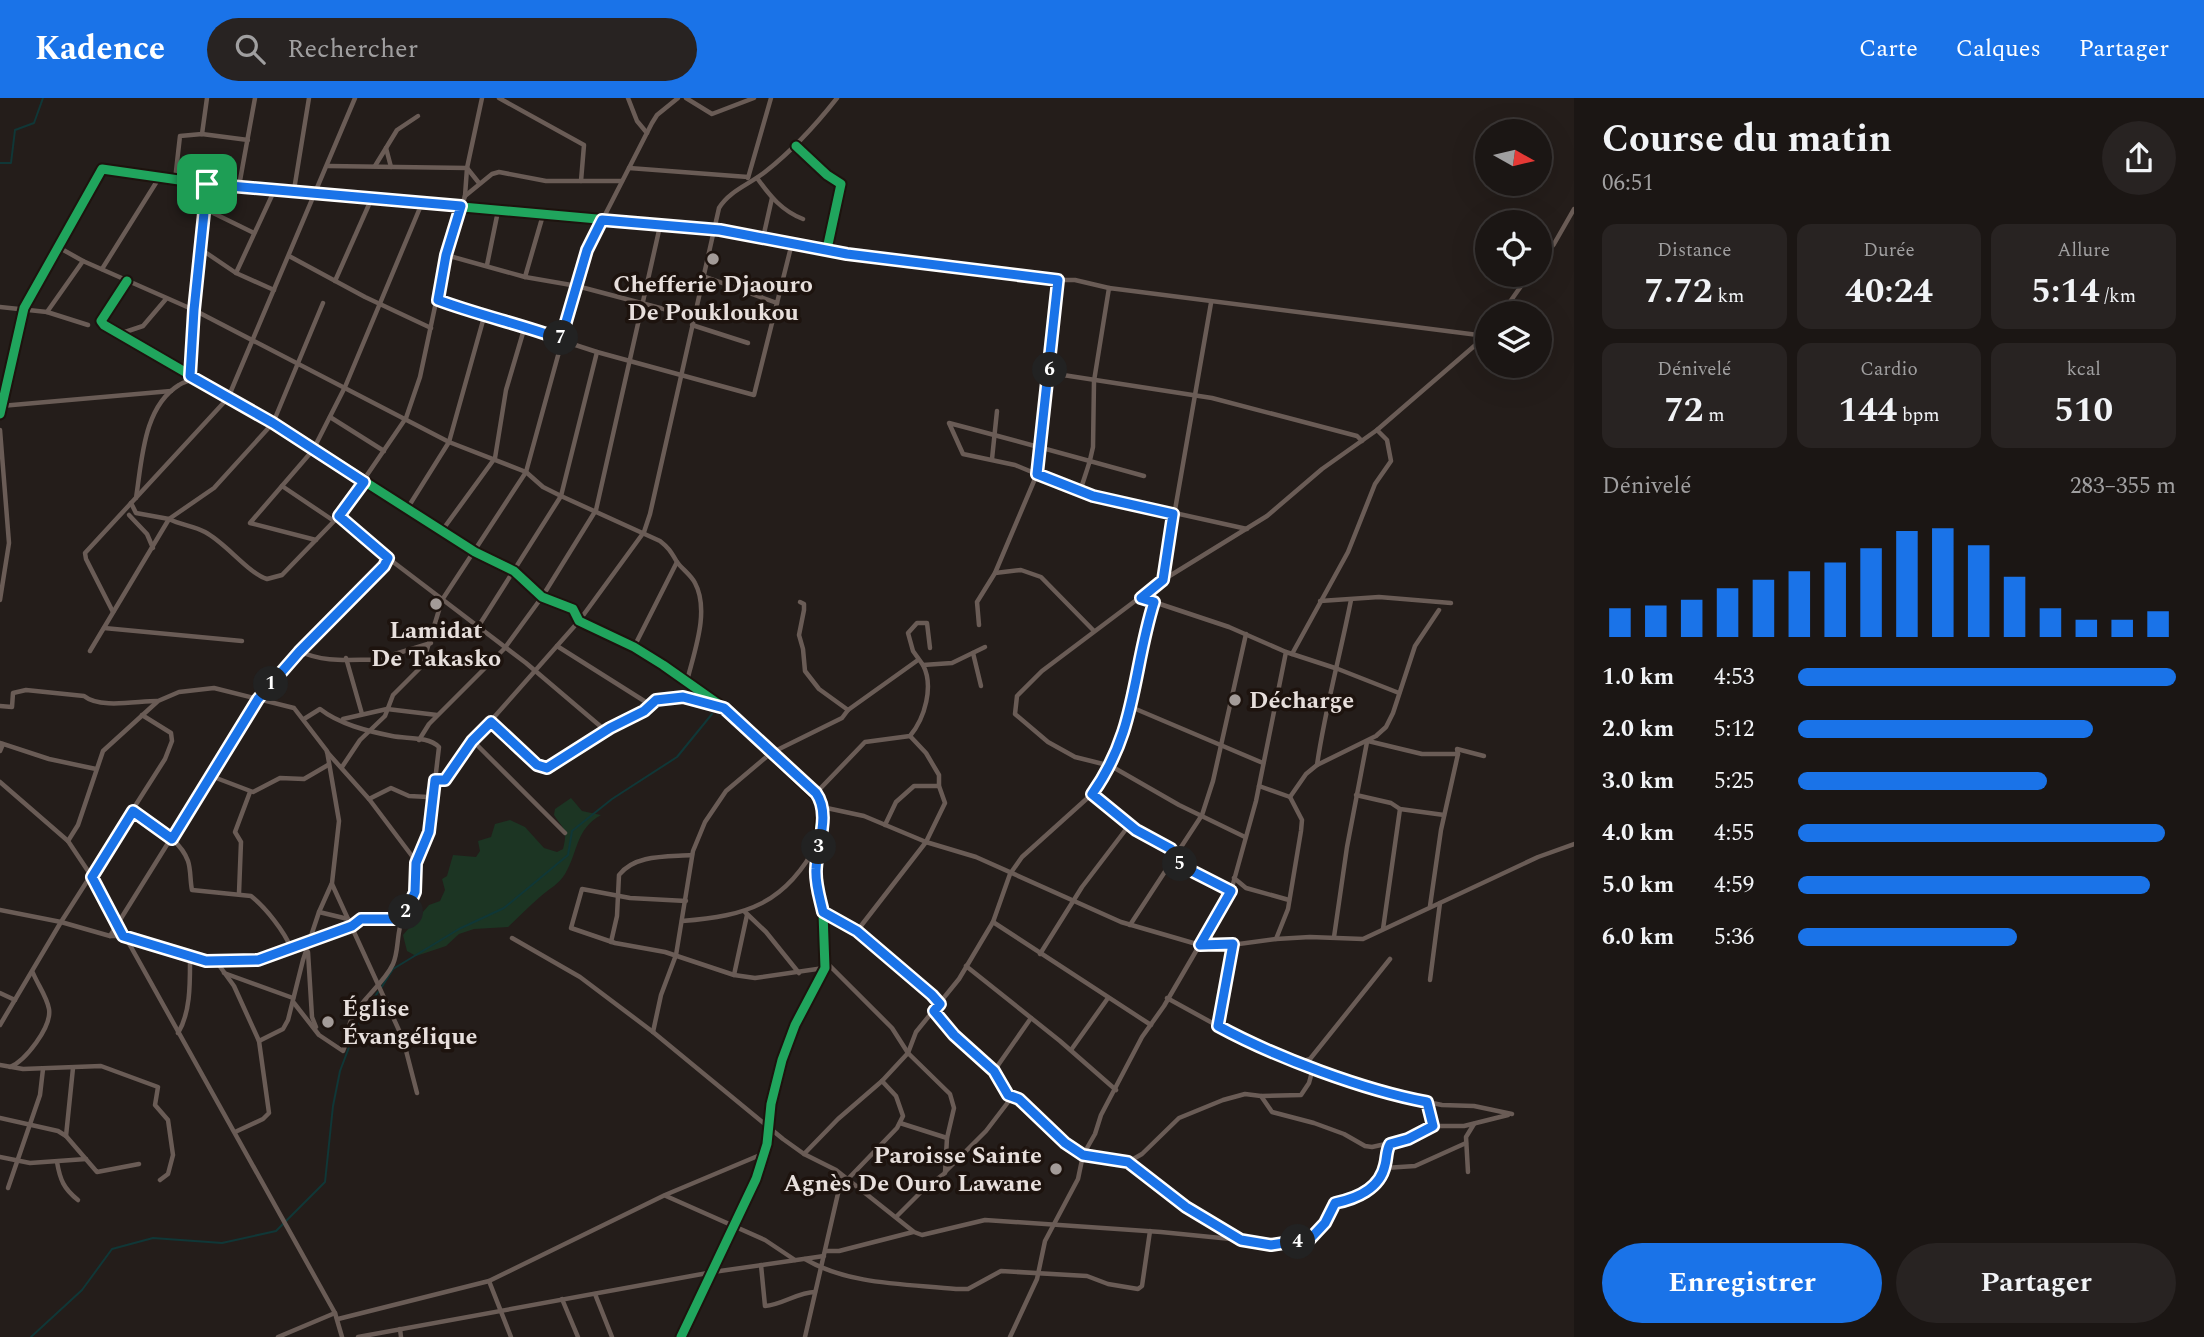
<!DOCTYPE html>
<html lang="fr">
<head>
<meta charset="utf-8">
<style>
	:root { --surface:#1b1614; --page:#282322; --text:#f1f3f6; --muted:#a09fa0; --line:#393534; --accent:#1a73e8 }
	body { margin:0; font-family:Spectral,serif; background:var(--page); color:var(--text); height:100vh; display:flex; flex-direction:column; font-size:26px; white-space:nowrap }
	* { box-sizing:border-box; margin:0 }
	p { font-size:23px; color:var(--muted) }
	.icon { flex:none; width:38px; height:38px; fill:none; stroke:currentColor; stroke-width:2; stroke-linecap:round; stroke-linejoin:round }
	.map { position:relative; flex:1; overflow:hidden }
	.drawer { display:flex; flex-direction:column; background:var(--surface); width:630px }
	.drawer>* { flex:none }
	.needle { width:46px; rotate:98deg }
	.controls { position:absolute; left:1475px; top:21px; display:grid; gap:14px }
	.controls a { display:grid; place-items:center; width:77px; height:77px; border-radius:50%; background:var(--surface); box-shadow:0 7px 28px #0002,0 0 0 2px var(--line); font-size:35px }
	.pin { position:absolute; display:grid; place-items:center; width:60px; height:60px; color:#fff; margin:-30px; border-radius:14px; box-shadow:0 4px 10px #0006 }
	.km { position:absolute; width:35px; height:35px; margin:-18px; border-radius:50%; background:#222; color:#fff; font-size:19px; line-height:35px; text-align:center }
	.round { display:grid; place-items:center; flex:none; width:74px; height:74px; border-radius:37px; background:var(--page) }
	.summary { display:flex; align-items:center; justify-content:space-between; height:119px; padding:0 28px }
	h1 { font-size:38px; font-weight:700; line-height:52px }
	.figures { display:grid; grid-template-columns:repeat(3,1fr); gap:10px; height:119px; padding:7px 28px }
	.figures div { display:grid; align-content:center; border-radius:14px; background:var(--page); text-align:center }
	.figures b { font-size:35px; font-weight:700 }
	.figures small { font-size:19px; font-weight:400 }
	.figures p { font-size:19px }
	.chart { height:196px; padding:14px 28px }
	.chart p { display:flex; justify-content:space-between }
	.chart svg { width:100%; height:126px; margin-top:7px; stroke:var(--accent); stroke-width:6 }
	.button { display:flex; gap:14px; margin-top:auto; padding:14px 28px }
	.button a { flex:1; height:80px; border-radius:42px; background:var(--accent); color:#fff; font-size:28px; font-weight:700; line-height:80px; text-align:center }
	.button a+a { background:var(--page); color:var(--text) }
	ul { padding:0 28px; list-style:none; font-size:23px }
	li { display:grid; grid-template-columns:112px 84px 1fr; align-items:center; height:52px }
	li i { height:18px; border-radius:9px; background:var(--accent) }
	header { display:flex; align-items:center; gap:42px; box-sizing:border-box; height:98px; padding:0 35px; background:var(--accent); color:#fff }
	header strong { font-size:33px }
	nav { display:flex; gap:38px; margin-inline-start:auto; font-size:24px }
	.search { width:490px; height:63px; background:var(--page); display:flex; align-items:center; gap:18px; box-sizing:border-box; padding:0 24px; border-radius:38px; color:var(--muted); font-size:26px }
	main { display:flex; flex:1; min-height:0 }
	.map>svg:first-child { display:block }
</style>
</head>
<body>
<header>
<strong>Kadence</strong>
<div class="search"><svg class="icon" aria-label="search" viewBox="0 0 24 24"><circle cx="10" cy="10" r="6"/><path d="M15 15l6 6"/></svg>Rechercher</div>
<nav><a>Carte</a><a>Calques</a><a>Partager</a></nav>
</header>
<main>
<div class="map">
<svg width="1574" height="1239" viewBox="0 0 1574 1239">
	<rect width="100%" height="100%" fill="#241d1a"/>
	<path fill="#1c3523" d="M571,700L582,713L601,717C575,732 579,752 565,776C559,786 549,791 541,798C529,808 519,819 508,829L474,831L459,836L446,848L416,858L407,853L403,837L429,807L440,803L445,792L442,781L447,778L453,757L476,759L480,753L478,743L491,739L495,726L510,722L525,729L544,750L557,754L563,751C568,731 564,732 554,717L555,711Z"/>
	<g fill="none" stroke-linecap="round" stroke-linejoin="round">
		<g stroke="#103737" stroke-width="2">
			<path d="M0,65H11L15,32L34,25L43,0"/>
			<path d="M381,890L393,871L459,831L504,810L568,757L572,733L612,701L677,659L712,616"/>
			<path d="M31,1239L82,1192L112,1151L153,1140L222,1145L276,1133L325,1084L333,1008L340,973L359,923L378,894"/>
		</g>
		<g stroke="#6a5c56" stroke-width="4.5">
			<path d="M482,0L467,70L465,98L446,157L420,279L406,320L339,418L388,460L526,565L606,633"/>
			<path d="M499,0L584,47L581,83"/>
			<path d="M628,0L637,23L647,35"/>
			<path d="M686,0L712,16L754,0"/>
			<path d="M202,36L207,0"/>
			<path d="M386,50L391,69"/>
			<path d="M328,68L467,70L479,85"/>
			<path d="M375,68L397,32L418,18"/>
			<path d="M629,70L748,79"/>
			<path d="M748,80L771,0"/>
			<path d="M757,80C770,98 782,113 803,121"/>
			<path d="M175,82L180,38L202,36L248,42"/>
			<path d="M239,88L255,0"/>
			<path d="M294,92L309,0"/>
			<path d="M465,98L492,76L499,74L546,83H622"/>
			<path d="M205,111L254,135"/>
			<path d="M763,140L772,100"/>
			<path d="M58,149L83,163"/>
			<path d="M827,151L847,156L1058,182"/>
			<path d="M202,152L236,175L274,192"/>
			<path d="M446,157L525,179L577,188L694,219"/>
			<path d="M289,158L365,199L431,230"/>
			<path d="M1540,163L1554,146L1574,111"/>
			<path d="M487,167L498,113"/>
			<path d="M102,171L159,80"/>
			<path d="M236,175L275,91"/>
			<path d="M703,178L777,205L792,145"/>
			<path d="M525,179L543,117"/>
			<path d="M127,183L101,223L104,227L273,325L475,454L514,473L542,499L573,511L579,523L634,549L663,567L724,610L820,701L822,709L816,769V786L823,815L825,870L795,927L782,962L771,1006L767,1046L756,1081L681,1239"/>
			<path d="M335,183L371,102"/>
			<path d="M437,202L597,254L754,297L777,205"/>
			<path d="M0,209L47,214L88,227"/>
			<path d="M47,214L83,163L194,212L449,344L526,374L543,389L561,398L660,443C669,450 671,454 677,464C682,471 691,477 695,485C710,513 694,554 687,583"/>
			<path d="M1502,215L1529,177"/>
			<path d="M692,227L748,245"/>
			<path d="M122,235L143,228L166,201"/>
			<path d="M1050,275L1212,300L1357,338L1362,343"/>
			<path d="M190,278L194,212L207,86"/>
			<path d="M1,308L171,293"/>
			<path d="M0,316L24,210L102,71L207,86L720,132L827,151L841,86L827,77L796,48"/>
			<path d="M330,319L384,353"/>
			<path d="M0,332L9,445L0,502"/>
			<path d="M992,361L997,313"/>
			<path d="M1144,378C1079,360 1014,342 949,325L963,356L1015,367L1080,394C1083,383 1087,373 1090,362L1093,349L1094,283L1109,190L1486,238"/>
			<path d="M282,388L334,423"/>
			<path d="M1080,394L1247,431"/>
			<path d="M136,400C142,363 143,309 179,287C183,284 189,283 194,280"/>
			<path d="M131,405L136,415L169,421L214,390L273,325L323,205"/>
			<path d="M407,411L449,344L484,219"/>
			<path d="M129,417L147,436L153,450"/>
			<path d="M441,434L495,360L506,292L525,228"/>
			<path d="M316,442L250,425L313,352L345,289L422,105"/>
			<path d="M995,475L1021,472L1041,479L1094,533"/>
			<path d="M1163,481L1211,205"/>
			<path d="M1142,500L1229,529L1286,554L1338,571L1399,595"/>
			<path d="M1320,503L1379,499L1451,505"/>
			<path d="M800,504L804,506V512L799,537L803,551L805,573L819,591L848,612"/>
			<path d="M113,514L86,461L85,455L228,300L355,0"/>
			<path d="M979,527L977,504L995,475L1037,376L1058,182H1075L1109,190"/>
			<path d="M478,529L561,398L597,254"/>
			<path d="M104,530L242,543"/>
			<path d="M557,548L649,606C669,593 695,601 715,607"/>
			<path d="M634,549L677,464"/>
			<path d="M930,550L927,525H917L908,535L913,553L923,567L952,565L985,549"/>
			<path d="M90,553L169,421C181,427 194,428 205,434C226,445 248,475 267,481L282,477L339,418"/>
			<path d="M299,553C328,567 357,560 388,562L395,556L431,545"/>
			<path d="M973,555L981,588"/>
			<path d="M1292,556L1348,454L1375,386L1391,363L1387,342L1377,332"/>
			<path d="M346,560L362,616"/>
			<path d="M0,608L12,609L13,595L26,592L84,598C100,611 137,603 157,603"/>
			<path d="M1131,609L1263,665"/>
			<path d="M304,621L320,611C339,626 367,633 392,638C407,641 428,638 439,649L429,734L416,764"/>
			<path d="M343,621L387,611L437,617"/>
			<path d="M491,624L537,667L547,670L610,630L644,613L649,606"/>
			<path d="M419,642L429,626L504,551L542,499L596,412L660,128"/>
			<path d="M473,643L565,735"/>
			<path d="M1368,643L1422,656H1458L1457,651L1484,658"/>
			<path d="M0,645L49,661L96,671"/>
			<path d="M0,653L3,646"/>
			<path d="M1317,667C1325,611 1340,558 1351,502"/>
			<path d="M342,669L360,642L385,618L393,597L422,568L442,502L526,374L587,152L652,25L657,17L678,0"/>
			<path d="M211,678L253,694L280,680L304,681L328,667"/>
			<path d="M0,684L68,743L92,779L335,1215L342,1239"/>
			<path d="M1259,688L1290,699L1302,722L1301,733L1288,811L1276,841"/>
			<path d="M816,695L865,644L910,638C925,620 934,588 923,567"/>
			<path d="M1092,696L1136,731L1171,751L1182,768L1231,793"/>
			<path d="M1356,697L1391,705L1400,711L1444,717"/>
			<path d="M1290,699L1306,676L1317,667L1376,638L1386,629L1393,615L1415,548L1439,512"/>
			<path d="M369,701L391,690L409,698L428,699L429,691L435,682H445L473,643L579,523L644,434L650,416L719,110C729,93 750,86 765,74C793,52 815,28 837,0"/>
			<path d="M822,709L864,718L926,744L976,759L1121,824L1200,847L1224,848L1276,841L1310,839L1363,841L1538,759L1574,746"/>
			<path d="M133,713C151,727 180,740 188,763C191,772 190,783 192,792L251,798C266,810 284,833 291,850"/>
			<path d="M885,727L896,704L914,688H939"/>
			<path d="M1245,739L1179,707L1111,668L1075,659L1048,644L1015,616L1017,598L1042,573L1163,482L1267,418L1322,371L1377,332L1487,237"/>
			<path d="M68,743L78,727L103,653L158,603L179,594L214,590L294,610L327,653L339,723L332,785L319,814L303,862L288,922L283,931L259,943"/>
			<path d="M1234,780L1246,790L1289,802"/>
			<path d="M332,786L403,941L417,995"/>
			<path d="M239,795L241,744L235,734L250,694"/>
			<path d="M686,803L630,800L582,791L571,830L615,845L665,854L734,877L755,880L824,870"/>
			<path d="M1430,808L1441,732L1458,656"/>
			<path d="M0,812L61,824L110,838H123L206,863L258,862L352,828L361,821L416,822"/>
			<path d="M319,814L348,821"/>
			<path d="M745,814L766,834L799,875"/>
			<path d="M824,815L857,833L940,906"/>
			<path d="M682,823C747,818 786,806 818,744"/>
			<path d="M993,824L1151,927"/>
			<path d="M1130,827L1202,717L1213,683L1246,536"/>
			<path d="M1383,831L1400,711"/>
			<path d="M857,833L926,744L945,705L939,688V677L926,655L910,638"/>
			<path d="M110,838L258,601L299,553L384,468L388,460"/>
			<path d="M1334,839L1347,749L1367,644"/>
			<path d="M512,840L580,879L653,934L783,1041L804,1056L836,1072L914,1134L922,1137L985,1122L1161,1134L1241,1142L1258,1147L1288,1146L1310,1141L1325,1125L1335,1105C1355,1100 1380,1091 1385,1067C1387,1060 1387,1053 1390,1046"/>
			<path d="M611,844L617,818L619,777C635,756 668,759 692,757"/>
			<path d="M308,854L312,919L316,929"/>
			<path d="M1040,856L1082,789L1130,726"/>
			<path d="M216,863L234,888L259,943L269,1015L263,1021L235,1034"/>
			<path d="M825,863L892,930L908,955L950,996L954,1010L947,1040L945,1075L924,1091L897,1118"/>
			<path d="M966,868L1060,943L1116,992"/>
			<path d="M224,875L293,900"/>
			<path d="M734,877L747,817"/>
			<path d="M1430,882L1440,805"/>
			<path d="M0,895L15,902"/>
			<path d="M1167,900L1247,944L1394,997L1442,1007L1474,1008L1512,1016"/>
			<path d="M294,905L319,937L343,953C348,942 347,932 351,922C361,901 383,887 393,866C398,855 397,841 400,829C407,806 424,782 412,758L369,701L327,654"/>
			<path d="M934,913L954,937L994,973L1008,997L1019,1001L1065,1045L1083,1057L1128,1064L1186,1109L1237,1140"/>
			<path d="M0,927L61,824L165,661L172,643L171,635L142,617"/>
			<path d="M1218,928L1233,846"/>
			<path d="M653,934L661,897L676,857L693,753L705,724L726,693L771,655L842,620L848,612L918,562"/>
			<path d="M178,935C191,914 190,883 190,858"/>
			<path d="M1071,952L1108,900"/>
			<path d="M1301,964L1310,961L1390,861"/>
			<path d="M0,967L23,971L101,968L158,989L155,1007L168,1022L173,1057L168,1076L160,1082"/>
			<path d="M10,969C25,963 52,929 49,911C47,899 38,887 33,875"/>
			<path d="M994,973L1031,920"/>
			<path d="M1261,998L1272,1014L1314,1025L1344,1036L1365,1048L1372,1049L1408,1041L1432,1028H1464L1508,1017"/>
			<path d="M1427,1005L1432,1028"/>
			<path d="M0,1020L58,1033L66,1038L97,1074L139,1066"/>
			<path d="M900,1025L947,1040"/>
			<path d="M66,1038L73,970"/>
			<path d="M804,1056L838,1021L882,983L908,955L916,934L959,881L993,824L1010,776L1022,759L1092,696L1109,672L1117,656L1131,609L1141,552L1155,504"/>
			<path d="M0,1059L30,1065L86,1061"/>
			<path d="M57,1064C60,1082 64,1091 78,1102"/>
			<path d="M1128,1064L1142,1056L1179,1020L1223,1002L1245,996L1261,998L1301,997L1309,985L1313,970"/>
			<path d="M1385,1070L1415,1068L1466,1045"/>
			<path d="M945,1074L986,1033L1012,999"/>
			<path d="M1468,1074L1466,1039L1474,1026"/>
			<path d="M847,1082L897,1030L903,1018L896,998L882,983"/>
			<path d="M8,1090L40,997L43,971"/>
			<path d="M666,1098L765,1142L795,1162"/>
			<path d="M826,1153H839L913,1134"/>
			<path d="M805,1161C848,1187 908,1186 956,1191H968L1001,1173L1087,1178L1108,1186L1138,1191L1142,1188L1150,1133"/>
			<path d="M761,1167L765,1208C782,1207 798,1194 815,1194"/>
			<path d="M489,1183L511,1239"/>
			<path d="M595,1196L612,1239"/>
			<path d="M562,1201L578,1239"/>
			<path d="M338,1221L489,1183L665,1097L765,1055"/>
			<path d="M400,1231L401,1239"/>
			<path d="M278,1239L335,1215"/>
			<path d="M358,1239L713,1174L824,1158"/>
			<path d="M805,1239L842,1078"/>
			<path d="M1010,1239L1037,1181L1045,1143L1078,1081L1083,1057L1095,1036L1101,1017L1142,939L1164,908L1231,793L1256,703L1286,554"/>
		</g>
		<defs>
			<g id="cycleway">
				<path d="M127,183L101,223L104,227L273,325L475,454L514,473L542,499L573,511L579,523L634,549L663,567L724,610L820,701L822,709L816,769V786L823,815L825,870L795,927L782,962L771,1006L767,1046L756,1081L681,1239"/>
				<path d="M0,316L24,210L102,71L207,86L720,132L827,151L841,86L827,77L796,48"/>
			</g>
		</defs>
		<use href="#cycleway" stroke="#1d130e" stroke-width="13"/>
		<use href="#cycleway" stroke="#20a55d" stroke-width="9"/>
	</g>
	<g fill="none" stroke-linecap="round" stroke-linejoin="round">
		<defs>
			<path id="route" d="M207,86L461,108L446,157L438,202C478,217 520,226 561,241L587,152L602,122L720,132L847,156L1058,182L1037,376L1093,398L1173,416L1163,482L1141,500L1154,504C1132,574 1137,633 1092,696L1136,732L1171,751L1182,768L1231,793L1200,847L1233,846L1218,928C1275,959 1363,992 1427,1004L1433,1028L1408,1041L1390,1046C1386,1053 1387,1060 1385,1067C1380,1091 1355,1101 1335,1105L1325,1125L1310,1141L1271,1147L1241,1142L1186,1109L1128,1064L1083,1057L1065,1045L1019,1001L1008,997L994,973L954,937L934,913L940,906L932,897L857,833L823,814C820,800 815,786 816,771C817,747 831,716 816,695L724,610L683,599L656,602L644,613L610,630L547,670L537,667L491,624L472,643L445,682H435L429,734L416,765L415,794L403,821H361L352,828L258,862L206,863L123,838L92,779L133,713L172,741L258,601L299,554L384,468L388,460L339,418L364,384L273,325L190,278L194,212Z"/>
		</defs>
		<use href="#route" stroke="#fff" stroke-width="14"/>
		<use href="#route" stroke="#1a73e8" stroke-width="9"/>
	</g>
	<g fill="#a39b98" stroke="#1d130e" stroke-width="2.5">
		<circle cx="713" cy="161" r="7"/>
		<circle cx="436" cy="506" r="7"/>
		<circle cx="1235" cy="602" r="7"/>
		<circle cx="328" cy="924" r="7"/>
		<circle cx="1056" cy="1071" r="7"/>
	</g>
	<g text-anchor="middle" stroke-width="7" stroke-linejoin="round" paint-order="stroke">
		<g font-size="24" font-weight="bold" fill="#e7dfdc" stroke="#1d130e">
			<text x="713" y="194">Chefferie Djaouro<tspan x="713" dy="28">De Poukloukou</tspan></text>
			<text x="436" y="540">Lamidat<tspan x="436" dy="28">De Takasko</tspan></text>
			<text x="1249" y="610" text-anchor="start">Décharge</text>
			<text x="342" y="918" text-anchor="start">Église<tspan x="342" dy="28">Évangélique</tspan></text>
			<text x="1042" y="1065" text-anchor="end">Paroisse Sainte<tspan x="1042" dy="28">Agnès De Ouro Lawane</tspan></text>
		</g>
	</g>
</svg>
<div class="controls">
<a><svg class="needle" viewBox="-14 -14 28 28"><path d="M0-13l5 13h-10z" fill="#e53935"/><path d="M0 13l5-13h-10z" fill="#a09fa0"/></svg></a>
<a><svg class="icon" aria-label="locate" viewBox="0 0 24 24"><circle cx="12" cy="12" r="6"/><path d="M12 2v4M12 18v4M2 12h4M18 12h4"/></svg></a>
<a><svg class="icon" aria-label="layers" viewBox="0 0 24 24"><path d="M12 4l9 5-9 5-9-5zM3 14l9 5 9-5"/></svg></a>
</div>
<div class="pin" style="left:207px;top:86px;background:#1e9e55"><svg class="icon" aria-label="arrive" viewBox="0 0 24 24"><path d="M6 21V4h12l-3 4 3 4H6"/></svg></div>
<b class="km" style="left:271px;top:586px">1</b>
<b class="km" style="left:406px;top:814px">2</b>
<b class="km" style="left:819px;top:749px">3</b>
<b class="km" style="left:1298px;top:1144px">4</b>
<b class="km" style="left:1180px;top:766px">5</b>
<b class="km" style="left:1050px;top:272px">6</b>
<b class="km" style="left:561px;top:240px">7</b>
</div>
<section class="drawer">
<div class="summary"><div><h1>Course du matin</h1><p>06:51</p></div><a class="round"><svg class="icon" aria-label="share" viewBox="0 0 24 24"><path d="M12 15V3M7 8l5-5 5 5M5 13v7h14v-7"/></svg></a></div>
<div class="figures">
<div><p>Distance</p><b>7.72<small> km</small></b></div>
<div><p>Durée</p><b>40:24</b></div>
<div><p>Allure</p><b>5:14<small> /km</small></b></div>
</div>
<div class="figures">
<div><p>Dénivelé</p><b>72<small> m</small></b></div>
<div><p>Cardio</p><b>144<small> bpm</small></b></div>
<div><p>kcal</p><b>510</b></div>
</div>
<div class="chart"><p><span>Dénivelé</span>283–355 m</p>
<svg viewBox="0 0 160 44" preserveAspectRatio="none"><path d="M5 44V34M15 44V33M25 44V31M35 44V27M45 44V24M55 44V21M65 44V18M75 44V13M85 44V7M95 44V6M105 44V12M115 44V23M125 44V34M135 44V38M145 44V38M155 44V35"/></svg>
</div>
<ul>
<li><b>1.0 km</b>4:53<i style="width:100%"></i></li>
<li><b>2.0 km</b>5:12<i style="width:78%"></i></li>
<li><b>3.0 km</b>5:25<i style="width:66%"></i></li>
<li><b>4.0 km</b>4:55<i style="width:97%"></i></li>
<li><b>5.0 km</b>4:59<i style="width:93%"></i></li>
<li><b>6.0 km</b>5:36<i style="width:58%"></i></li>
</ul>
<div class="button"><a>Enregistrer</a><a>Partager</a></div>
</section>
</main>
</body>
</html>
